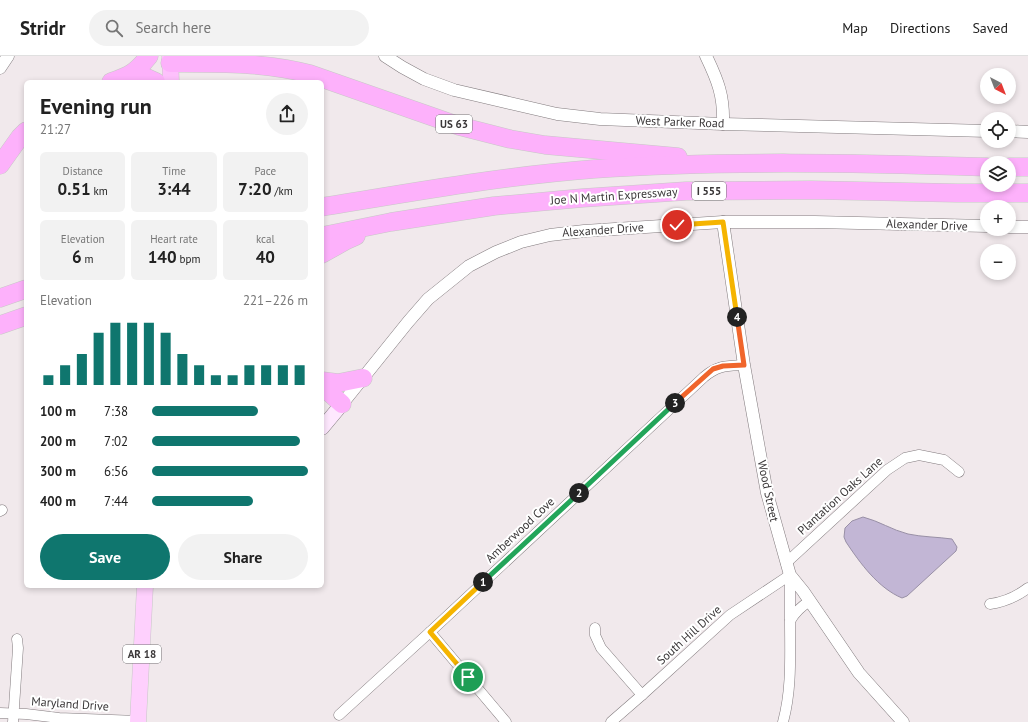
<!DOCTYPE html>
<html lang="en">
<head>
<meta charset="utf-8">
<style>
	:root { --surface:#fff; --page:#f2f2f2; --text:#222; --muted:#767676; --line:#e0e0e0; --accent:#0f766e }
	body { margin:0; font-family:"PT Sans",sans-serif; background:var(--page); color:var(--text); height:100vh; display:flex; flex-direction:column; font-size:15px; white-space:nowrap }
	* { box-sizing:border-box; margin:0 }
	p { font-size:13px; color:var(--muted) }
	.icon { flex:none; width:22px; height:22px; fill:none; stroke:currentColor; stroke-width:2; stroke-linecap:round; stroke-linejoin:round }
	.map { position:relative; flex:1; overflow:hidden }
	.drawer { position:absolute; left:24px; top:24px; width:300px; height:508px; display:flex; flex-direction:column; background:var(--surface); border-radius:6px; box-shadow:0 2px 6px #0003 }
	.drawer>* { flex:none }
	.needle { width:26px; rotate:138deg }
	.fabs { position:absolute; left:980px; top:12px; display:grid; gap:8px }
	.fabs a { display:grid; place-items:center; width:36px; height:36px; border-radius:50%; background:var(--surface); box-shadow:0 2px 6px #0003; font-size:20px }
	.pin { position:absolute; display:grid; place-items:center; width:34px; height:34px; color:#fff; margin:-17px; border:2px solid #fff; border-radius:50%; box-shadow:0 1px 4px #0007 }
	.km { position:absolute; width:20px; height:20px; margin:-10px; border-radius:50%; background:#222; color:#fff; font-size:11px; line-height:20px; text-align:center }
	.round { display:grid; place-items:center; flex:none; width:42px; height:42px; border-radius:21px; background:var(--page) }
	.overview { display:flex; align-items:center; justify-content:space-between; height:68px; padding:0 16px }
	h1 { font-size:22px; font-weight:800; line-height:30px }
	.figures { display:grid; grid-template-columns:repeat(3,1fr); gap:6px; height:68px; padding:4px 16px }
	.figures div { display:grid; align-content:center; border-radius:6px; background:var(--page); text-align:center }
	.figures b { font-size:17px; font-weight:800 }
	.figures small { font-size:11px; font-weight:400 }
	.figures p { font-size:11px }
	.chart { height:112px; padding:8px 16px }
	.chart p { display:flex; justify-content:space-between }
	.chart svg { width:100%; height:72px; margin-top:4px; stroke:var(--accent); stroke-width:6 }
	.button { display:flex; gap:8px; margin-top:auto; padding:8px 16px }
	.button a { flex:1; height:46px; border-radius:24px; background:var(--accent); color:#fff; font-size:16px; font-weight:800; line-height:46px; text-align:center }
	.button a+a { background:var(--page); color:var(--text) }
	ul { padding:0 16px; list-style:none; font-size:13px }
	li { display:grid; grid-template-columns:64px 48px 1fr; align-items:center; height:30px }
	li i { height:10px; border-radius:5px; background:var(--accent) }
	header { display:flex; align-items:center; gap:24px; box-sizing:border-box; height:56px; padding:0 20px; background:var(--surface); border-bottom:1px solid var(--line) }
	header strong { font-size:19px }
	nav { display:flex; gap:22px; margin-inline-start:auto; font-size:14px }
	.search { width:280px; height:36px; background:var(--page); display:flex; align-items:center; gap:10px; box-sizing:border-box; padding:0 14px; border-radius:22px; color:var(--muted); font-size:15px }
	.map>svg:first-child { display:block }
</style>
</head>
<body>
<header>
<strong>Stridr</strong>
<div class="search"><svg class="icon" aria-label="search" viewBox="0 0 24 24"><circle cx="10" cy="10" r="6"/><path d="M15 15l6 6"/></svg>Search here</div>
<nav><a>Map</a><a>Directions</a><a>Saved</a></nav>
</header>
<div class="map">
<svg width="1028" height="666" viewBox="0 0 1028 666">
	<rect width="100%" height="100%" fill="#f1e9ec"/>
	<path fill="#c2b6d5" stroke="#9990a6" d="M863,461C879,465 892,474 908,478C922,481 938,481 952,483L957,491L956,495L907,540L902,542C878,532 860,507 846,486L844,481L845,472L852,465Z"/>
	<g fill="none" stroke-linecap="round" stroke-linejoin="round">
		<defs>
			<g id="minor">
				<path d="M0,455L2,454"/>
				<path d="M786,507L887,414L905,402L919,399L944,404L959,416"/>
				<path d="M790,519V563"/>
				<path d="M990,548C1005,546 1016,541 1028,532"/>
				<path d="M595,572V579L601,592L642,639"/>
				<path d="M430,576L506,666"/>
				<path d="M0,657L26,658L59,662L138,665"/>
				<path d="M339,659L430,576L704,321C718,309 727,310 744,309"/>
				<path d="M13,666L18,592L17,583"/>
				<path d="M611,666L642,639L730,559L790,519"/>
				<path d="M783,666C792,633 790,599 790,565C795,556 800,551 810,545"/>
			</g>
			<g id="tertiary">
				<path d="M385,0L402,11L424,23L454,34L557,58L600,63L723,68L987,75"/>
				<path d="M706,0C718,25 724,40 723,68"/>
				<path d="M0,12L8,0"/>
				<path d="M1009,75L1028,76"/>
				<path d="M723,166L744,309L767,437L790,519L803,535L859,617L903,666"/>
				<path d="M1009,171H1028"/>
				<path d="M342,348L408,266L428,243L469,210L496,196L521,186L550,179L584,175L723,166H815L987,170"/>
			</g>
			<path id="secondary" d="M322,372L342,348"/>
			<path id="primary" d="M138,666L145,530"/>
			<path id="trunk" d="M170,0L171,26"/>
			<g id="motorway">
				<path d="M170,7C217,7 264,6 310,18L459,70L510,83L545,89L678,101"/>
				<path d="M129,20L145,21L156,26"/>
				<path d="M111,26C131,19 136,16 149,0"/>
				<path d="M0,109L20,81L26,75"/>
				<path d="M1009,111H1028"/>
				<path d="M322,151C412,136 503,120 594,113C725,104 856,107 987,111"/>
				<path d="M322,180L391,166L494,150L582,142L686,135L811,134L957,137H1028"/>
				<path d="M322,198L347,184L356,180"/>
				<path d="M0,242L26,233"/>
				<path d="M0,269L26,260"/>
				<path d="M322,325L338,327L363,322"/>
				<path d="M322,330L342,348"/>
			</g>
		</defs>
		<use href="#minor" stroke="#827b7e" stroke-width="11"/>
		<use href="#tertiary" stroke="#827b7e" stroke-width="13"/>
		<use href="#secondary" stroke="#827b7e" stroke-width="15"/>
		<use href="#primary" stroke="#c8c7c7" stroke-width="17"/>
		<use href="#trunk" stroke="#c8c7c7" stroke-width="17"/>
		<use href="#motorway" stroke="#c8c7c7" stroke-width="19"/>
		<use href="#minor" stroke="#fff" stroke-width="10"/>
		<use href="#tertiary" stroke="#fff" stroke-width="12"/>
		<use href="#secondary" stroke="#fee8fe" stroke-width="14"/>
		<use href="#primary" stroke="#fed0fd" stroke-width="16"/>
		<use href="#trunk" stroke="#fec0fc" stroke-width="16"/>
		<use href="#motorway" stroke="#fdb1fb" stroke-width="18"/>
	</g>
	<g fill="none" stroke-linecap="round" stroke-linejoin="round">
		<defs>
			<path id="split-1" d="M468,621L430,576L483,526"/>
			<path id="split-2" d="M483,526L579,437"/>
			<path id="split-3" d="M579,437L675,347"/>
			<path id="split-4" d="M675,347L713,313L723,310L744,309L737,261"/>
			<path id="split-5" d="M677,169L723,166L737,261"/>
		</defs>
		<use href="#split-1" stroke="#fff" stroke-width="8"/>
		<use href="#split-2" stroke="#fff" stroke-width="8"/>
		<use href="#split-3" stroke="#fff" stroke-width="8"/>
		<use href="#split-4" stroke="#fff" stroke-width="8"/>
		<use href="#split-5" stroke="#fff" stroke-width="8"/>
		<use href="#split-1" stroke="#f5b400" stroke-width="5"/>
		<use href="#split-2" stroke="#22a559" stroke-width="5"/>
		<use href="#split-3" stroke="#22a559" stroke-width="5"/>
		<use href="#split-4" stroke="#f0652b" stroke-width="5"/>
		<use href="#split-5" stroke="#f5b400" stroke-width="5"/>
	</g>
	<g text-anchor="middle" stroke-width="4" stroke-linejoin="round" paint-order="stroke">
		<g fill="#fff" stroke="#757374" stroke-width="1">
			<rect x="436" y="59" width="36" height="18" rx="3"/>
			<rect x="692" y="126" width="34" height="18" rx="3"/>
			<rect x="123" y="589" width="38" height="18" rx="3"/>
		</g>
		<g font-size="11" font-weight="bold" fill="#3a3738">
			<text x="454" y="72">US 63</text>
			<text x="709" y="139">I 555</text>
			<text x="142" y="602">AR 18</text>
		</g>
		<g font-size="12" fill="#3a3738" stroke="#fff">
			<text transform="translate(680 66) rotate(2)" y="4">West Parker Road</text>
			<text transform="translate(614 140) rotate(-4)" y="4">Joe N Martin Expressway</text>
			<text transform="translate(927 169) rotate(2)" y="4">Alexander Drive</text>
			<text transform="translate(603 174) rotate(-4)" y="4">Alexander Drive</text>
			<text transform="translate(768 435) rotate(78)" y="4">Wood Street</text>
			<text transform="translate(840 440) rotate(-42)" y="4">Plantation Oaks Lane</text>
			<text transform="translate(520 474) rotate(-43)" y="4">Amberwood Cove</text>
			<text transform="translate(689 579) rotate(-42)" y="4">South Hill Drive</text>
			<text transform="translate(70 648) rotate(4)" y="4">Maryland Drive</text>
		</g>
	</g>
</svg>
<div class="fabs">
<a><svg class="needle" viewBox="-14 -14 28 28"><path d="M0-13l5 13h-10z" fill="#e53935"/><path d="M0 13l5-13h-10z" fill="#767676"/></svg></a>
<a><svg class="icon" aria-label="locate" viewBox="0 0 24 24"><circle cx="12" cy="12" r="6"/><path d="M12 2v4M12 18v4M2 12h4M18 12h4"/></svg></a>
<a><svg class="icon" aria-label="layers" viewBox="0 0 24 24"><path d="M12 4l9 5-9 5-9-5zM3 14l9 5 9-5"/></svg></a>
<a>+</a>
<a>−</a>
</div>
<div class="pin" style="left:468px;top:621px;background:#1e9e55"><svg class="icon" aria-label="arrive" viewBox="0 0 24 24"><path d="M6 21V4h12l-3 4 3 4H6"/></svg></div>
<div class="pin" style="left:677px;top:169px;background:#d93025"><svg class="icon" aria-label="check" viewBox="0 0 24 24"><path d="M5 12l5 5 9-10"/></svg></div>
<b class="km" style="left:483px;top:526px">1</b>
<b class="km" style="left:579px;top:437px">2</b>
<b class="km" style="left:675px;top:347px">3</b>
<b class="km" style="left:737px;top:261px">4</b>
<section class="drawer">
<div class="overview"><div><h1>Evening run</h1><p>21:27</p></div><a class="round"><svg class="icon" aria-label="share" viewBox="0 0 24 24"><path d="M12 15V3M7 8l5-5 5 5M5 13v7h14v-7"/></svg></a></div>
<div class="figures">
<div><p>Distance</p><b>0.51<small> km</small></b></div>
<div><p>Time</p><b>3:44</b></div>
<div><p>Pace</p><b>7:20<small> /km</small></b></div>
</div>
<div class="figures">
<div><p>Elevation</p><b>6<small> m</small></b></div>
<div><p>Heart rate</p><b>140<small> bpm</small></b></div>
<div><p>kcal</p><b>40</b></div>
</div>
<div class="chart"><p><span>Elevation</span>221–226 m</p>
<svg viewBox="0 0 160 44" preserveAspectRatio="none"><path d="M5 44V38M15 44V32M25 44V25M35 44V12M45 44V6M55 44V6M65 44V6M75 44V12M85 44V25M95 44V32M105 44V38M115 44V38M125 44V32M135 44V32M145 44V32M155 44V32"/></svg>
</div>
<ul>
<li><b>100 m</b>7:38<i style="width:68%"></i></li>
<li><b>200 m</b>7:02<i style="width:95%"></i></li>
<li><b>300 m</b>6:56<i style="width:100%"></i></li>
<li><b>400 m</b>7:44<i style="width:65%"></i></li>
</ul>
<div class="button"><a>Save</a><a>Share</a></div>
</section>
</div>
</body>
</html>
